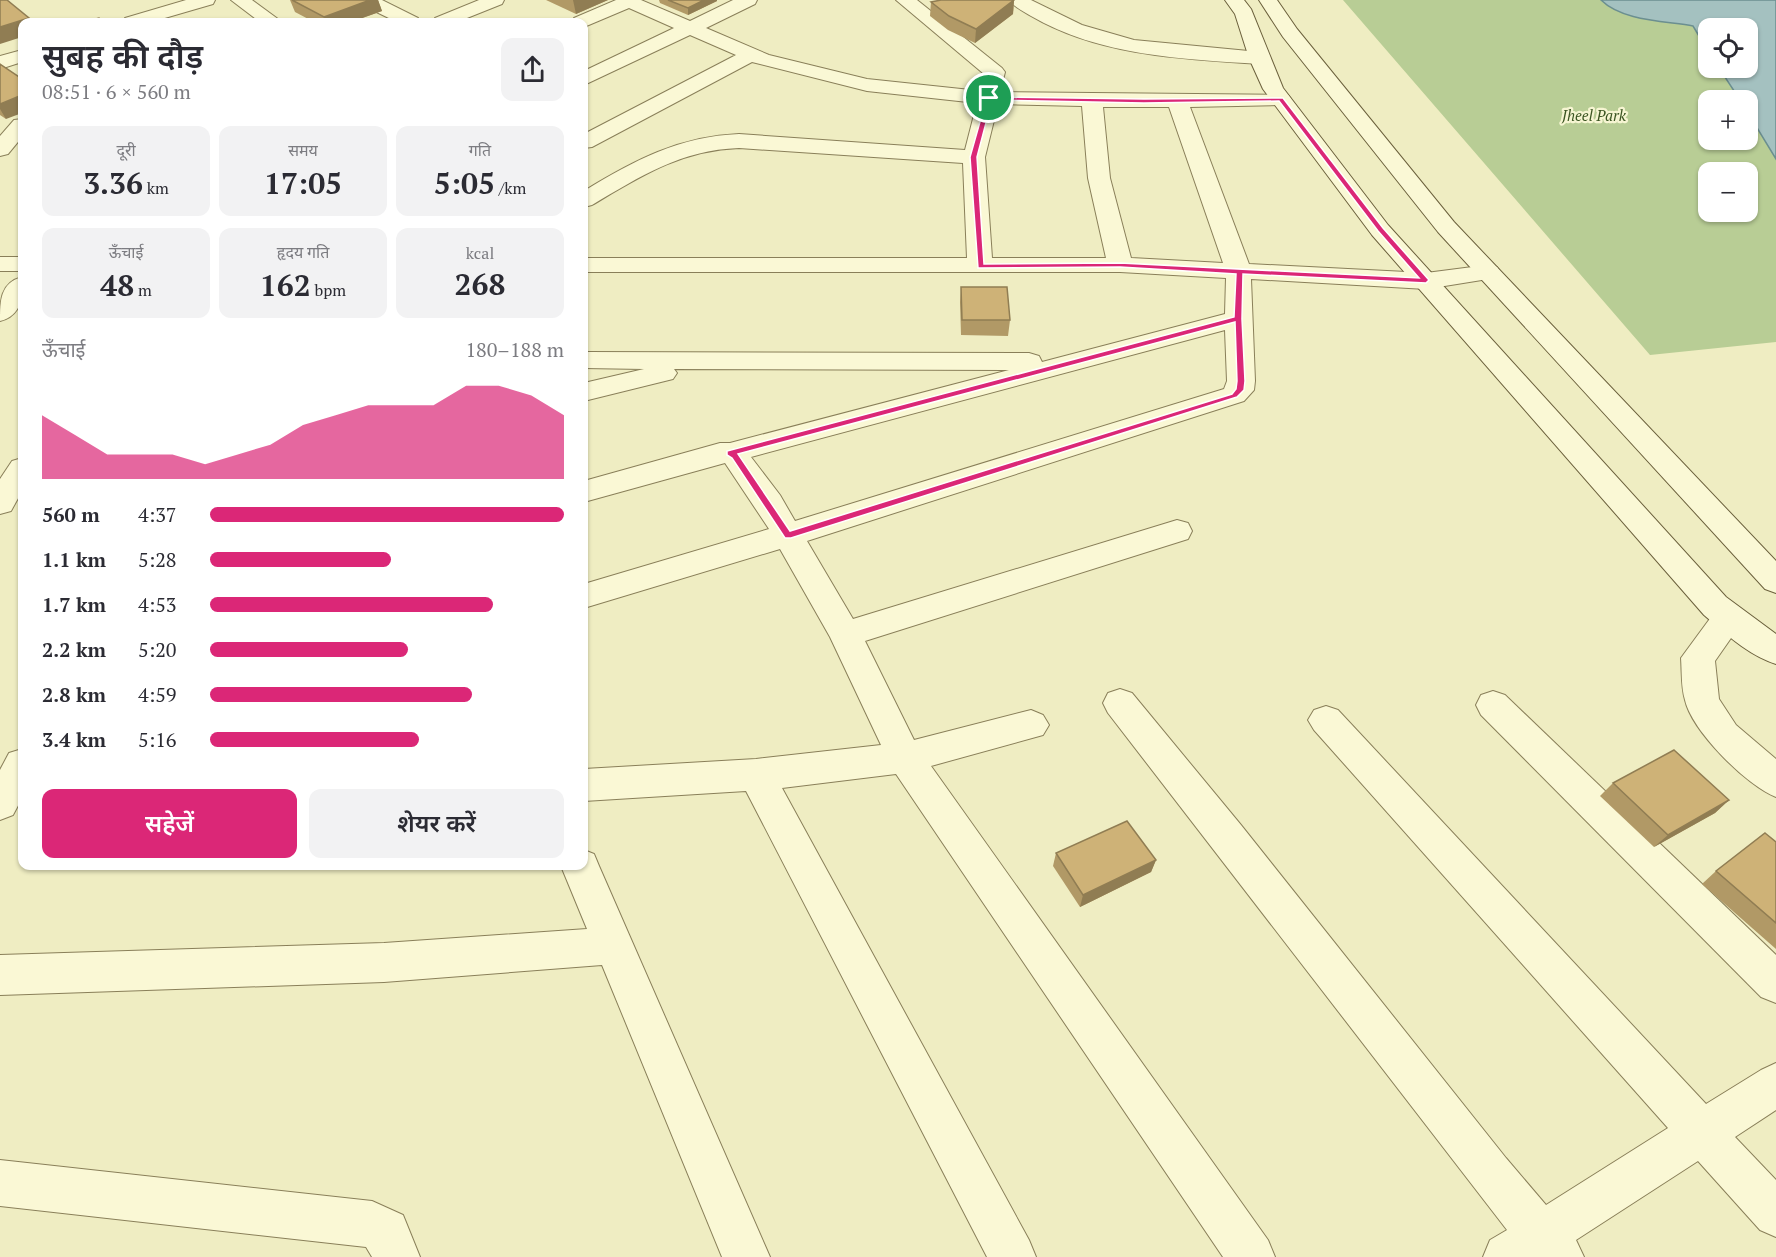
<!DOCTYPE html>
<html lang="hi">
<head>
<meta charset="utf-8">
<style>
	:root { --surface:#fff; --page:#f2f2f3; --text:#2b2b33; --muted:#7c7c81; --accent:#db2777 }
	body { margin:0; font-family:"PT Serif","Noto Sans Devanagari",serif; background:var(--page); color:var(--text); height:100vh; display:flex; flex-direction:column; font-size:22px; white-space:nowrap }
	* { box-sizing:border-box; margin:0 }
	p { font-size:20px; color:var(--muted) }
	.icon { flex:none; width:33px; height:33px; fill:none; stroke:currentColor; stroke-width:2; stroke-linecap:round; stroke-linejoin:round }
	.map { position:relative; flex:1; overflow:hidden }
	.side { position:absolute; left:18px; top:18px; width:570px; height:852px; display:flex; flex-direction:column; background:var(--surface); border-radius:12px; box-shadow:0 2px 4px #0004 }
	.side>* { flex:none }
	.tools { position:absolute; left:1698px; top:18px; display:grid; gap:12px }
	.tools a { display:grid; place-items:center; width:60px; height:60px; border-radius:12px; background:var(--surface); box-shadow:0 2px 4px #0004; font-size:30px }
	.pin { position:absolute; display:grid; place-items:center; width:51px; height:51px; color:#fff; margin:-26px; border:3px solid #fff; border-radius:50%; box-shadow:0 2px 6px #0007 }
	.round { display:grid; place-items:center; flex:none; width:63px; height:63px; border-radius:12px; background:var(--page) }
	.overview { display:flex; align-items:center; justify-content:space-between; height:102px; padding:0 24px }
	h1 { font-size:33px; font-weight:600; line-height:45px }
	.figures { display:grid; grid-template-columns:repeat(3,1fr); gap:9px; height:102px; padding:6px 24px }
	.figures div { display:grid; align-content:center; border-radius:12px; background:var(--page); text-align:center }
	.figures b { font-size:30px; font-weight:600 }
	.figures small { font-size:16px; font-weight:400 }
	.figures p { font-size:16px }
	.chart { height:168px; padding:12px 24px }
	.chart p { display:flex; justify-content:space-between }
	.chart svg { width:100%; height:108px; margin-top:6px; fill:var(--accent); opacity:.7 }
	.button { display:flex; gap:12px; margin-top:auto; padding:12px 24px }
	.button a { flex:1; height:69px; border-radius:12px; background:var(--accent); color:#fff; font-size:24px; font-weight:600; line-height:69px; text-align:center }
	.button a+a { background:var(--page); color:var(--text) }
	ul { padding:0 24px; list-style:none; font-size:20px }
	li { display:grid; grid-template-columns:96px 72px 1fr; align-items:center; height:45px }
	li i { height:15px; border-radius:8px; background:var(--accent) }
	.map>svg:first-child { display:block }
</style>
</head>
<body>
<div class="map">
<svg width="1776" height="1257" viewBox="0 0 1776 1257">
	<rect width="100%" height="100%" fill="#efedc2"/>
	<path fill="#b8cd95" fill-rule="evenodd" d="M1343,0H1776V342L1650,355ZM1708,28H1748V68H1708ZM1708,100H1748V140H1708ZM1708,172H1748V212H1708Z"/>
	<path fill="#a4c1c0" stroke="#6b8f90" stroke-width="1.5" d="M1601,0H1776V159L1748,113V100H1740L1719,68H1748V28H1708V51L1693,26C1665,21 1622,21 1601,0Z"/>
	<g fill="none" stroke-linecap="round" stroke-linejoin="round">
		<defs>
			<g id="street">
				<path d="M186,0H215L213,4L151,22H122L125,18Z"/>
				<path d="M231,0H252L282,22H260Z"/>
				<path d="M358,0H382L418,18L421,22H397L360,4Z"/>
				<path d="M479,0H504L502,4L457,22H432L435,18Z"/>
				<path d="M616,0H641L690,21L733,0H757L755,4L706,28L769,55L867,79L980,91L984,74L896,0H917L1002,68L1005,72L1000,92L1288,95L1291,99L1288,103L1281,105L1190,107L1249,264L1426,273L1488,265L1497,267L1500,272L1497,277L1488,279L1426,289L1251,279L1255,381L1254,390L1244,401L807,541L853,619L1177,520L1188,523L1192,531L1188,539L865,641L914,740L1031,710L1043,715L1049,725L1043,735L931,766L1268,1240L1275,1257H1223L896,774L782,788L1029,1240L1036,1257H987L746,791L584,801V769L756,759L881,745L830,637L780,549L584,608V584L769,529L725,463L584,502V481L720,443H730L1009,370L674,369L677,373L673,379L584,401V383L644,369L584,368V352L1029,353L1039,356L1042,362L1225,314L1226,278L1120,272H584V258H967L963,163L739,148C681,150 641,176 592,205L584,207V191C633,161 680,136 739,134L965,150L977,103L867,91L752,62L592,147L584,148V134L736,55L690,35L584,85V71L674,28L629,8L584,27V22H571L574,18ZM998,104L1082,106L1088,178L1106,258H992L985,157ZM1103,107H1169L1223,263L1131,258L1110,178ZM1225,330L1227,381L1224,389L795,521L780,495L751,457Z"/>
				<path d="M1009,0H1031L1082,25L1134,40L1259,52L1266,54L1269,58L1266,62L1259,64C1183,59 1099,56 1031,16C1023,11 1014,7 1009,0Z"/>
				<path d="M22,50V62L0,69V56Z"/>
				<path d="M22,119V137L8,154L0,156V136L14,120Z"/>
				<rect x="0" y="257" width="22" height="14"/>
				<path d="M22,277C24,296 21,316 0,321C0,301 0,283 22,277Z"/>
				<path d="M22,458V491L11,511L0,514V479L12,461Z"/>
				<path d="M1729,605L1741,609L1745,618L1715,661L1719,699L1736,725L1776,759V797C1747,786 1692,731 1685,700C1681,687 1682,671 1681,658L1717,609Z"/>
				<path d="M1120,689L1132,693L1241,825L1506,1158L1546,1205L1668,1128L1314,730L1308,720L1314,710L1326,706L1338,710L1706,1104L1761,1070L1776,1063V1110L1735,1137L1776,1180V1237L1760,1230L1698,1161L1576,1240L1584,1257H1483L1490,1240L1507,1230L1108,713L1103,703L1108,693Z"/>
				<path d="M1493,691L1505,695L1776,955V1003L1761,997L1481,715L1476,705L1481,695Z"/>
				<path d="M22,749V798L13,815L0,820V770L9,753Z"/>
				<path d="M584,850L594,854L599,866L770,1257H722L602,965L384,982L0,995V955L384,943L587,929L561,866H584Z"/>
				<path d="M0,1160L372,1201L403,1215L420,1257H372L366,1247L0,1206Z"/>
			</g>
			<g id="secondary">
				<path d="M1225,0H1244L1251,9L1283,88L1388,225L1726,597L1776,634V664C1748,655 1726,634 1704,615L1372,235L1263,89L1249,58L1235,14Z"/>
				<path d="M1259,0H1277L1297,29L1454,222L1776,561V593L1765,589L1438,232L1283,37Z"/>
			</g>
		</defs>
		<use href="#street" stroke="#897f59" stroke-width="2"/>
		<use href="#secondary" stroke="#6b603c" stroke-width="2"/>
		<use href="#street" fill="#faf8d5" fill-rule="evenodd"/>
		<use href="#secondary" fill="#faf8d5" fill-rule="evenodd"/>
	</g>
	<g fill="#b19966">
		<path d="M290,0H378L382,11L351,22H314L295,12Z"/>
		<path d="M546,0H608L576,14Z"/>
		<path d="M659,0H717V1L688,15L660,3Z"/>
		<path d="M1014,0L1013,14L975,43L948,30L930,16L931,2Z"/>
		<path d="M0,64L6,119L0,115Z"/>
		<path d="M961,287L1010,320L1008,336L961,335L960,302Z"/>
		<path d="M1613,783L1729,800L1715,813L1654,847L1600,796Z"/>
		<path d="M1776,842V949L1702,884L1716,871Z"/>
		<path d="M1056,853L1156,860L1151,872L1080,907L1053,866Z"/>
	</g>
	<g fill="#907d53">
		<path d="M370,0H378L382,11L351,22H326L324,17Z"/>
		<path d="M573,0H608L576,14Z"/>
		<path d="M704,0H717V1L688,15V8Z"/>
		<path d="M1014,0L1013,14L975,43L976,29Z"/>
		<path d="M29,18L32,22H22V37L0,44V27Z"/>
		<path d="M22,95V113L6,119L0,109V104Z"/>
		<path d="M1729,800L1715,813L1654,847L1668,835Z"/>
		<path d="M1156,860L1151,872L1080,907L1083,895Z"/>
	</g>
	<g fill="#ceb277" stroke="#907d53" stroke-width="1.5">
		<path d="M0,0H7L29,18L0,27Z"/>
		<path d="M292,0H370L324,17Z"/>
		<path d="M668,0H704L688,8Z"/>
		<path d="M941,0H1014L976,29L949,16L931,2Z"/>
		<path d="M99,18L104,22H85Z"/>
		<path d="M0,64L22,79V95L0,104Z"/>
		<path d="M961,287H1007L1010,320H962Z"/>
		<path d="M1674,750L1729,800L1668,835L1613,783Z"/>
		<path d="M1127,821L1156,860L1083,895L1056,853Z"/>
		<path d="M1765,833L1776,842V923L1716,871Z"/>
	</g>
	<path fill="#db2777" stroke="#fff" stroke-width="1.5" fill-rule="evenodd" d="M987,97L1144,99L1283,98L1383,228L1429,280L1426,283L1243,274L1242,319L1245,381L1244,390L1237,397L791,538H785L732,458L727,455V451L1234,317L1236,274L1120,267L978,268L970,157ZM992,100L1144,103L1279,101L1378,231L1419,278L1120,263L984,264L977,157ZM1235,322L1237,381L1236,389L1232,394L790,531L738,454Z"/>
	<g text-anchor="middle" stroke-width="4.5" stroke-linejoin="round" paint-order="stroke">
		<g font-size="15" font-style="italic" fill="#3c5623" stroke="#f6f5d2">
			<text x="1594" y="121">Jheel Park</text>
		</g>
	</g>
</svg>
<div class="tools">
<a><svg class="icon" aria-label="locate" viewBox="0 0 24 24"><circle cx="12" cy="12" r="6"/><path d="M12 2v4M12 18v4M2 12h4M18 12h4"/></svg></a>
<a>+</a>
<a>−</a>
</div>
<div class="pin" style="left:989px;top:98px;background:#1e9e55"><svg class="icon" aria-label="arrive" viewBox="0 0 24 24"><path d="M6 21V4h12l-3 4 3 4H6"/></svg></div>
<section class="side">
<div class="overview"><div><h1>सुबह की दौड़</h1><p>08:51 · 6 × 560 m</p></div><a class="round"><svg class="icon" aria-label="share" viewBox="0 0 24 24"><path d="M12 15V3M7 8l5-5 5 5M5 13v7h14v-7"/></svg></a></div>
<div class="figures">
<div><p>दूरी</p><b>3.36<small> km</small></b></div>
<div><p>समय</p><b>17:05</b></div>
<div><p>गति</p><b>5:05<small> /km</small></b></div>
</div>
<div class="figures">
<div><p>ऊँचाई</p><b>48<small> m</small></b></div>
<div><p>हृदय गति</p><b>162<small> bpm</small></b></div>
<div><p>kcal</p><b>268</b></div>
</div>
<div class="chart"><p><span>ऊँचाई</span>180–188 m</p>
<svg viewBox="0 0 160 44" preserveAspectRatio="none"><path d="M0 44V18L10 26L20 34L30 34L40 34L50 38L60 34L70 30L80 22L90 18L100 14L110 14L120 14L130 6L140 6L150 10L160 18V44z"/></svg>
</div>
<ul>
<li><b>560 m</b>4:37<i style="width:100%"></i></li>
<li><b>1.1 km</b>5:28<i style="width:51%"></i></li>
<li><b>1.7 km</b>4:53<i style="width:80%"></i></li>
<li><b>2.2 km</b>5:20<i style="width:56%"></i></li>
<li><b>2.8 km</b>4:59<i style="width:74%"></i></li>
<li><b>3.4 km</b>5:16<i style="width:59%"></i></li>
</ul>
<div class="button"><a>सहेजें</a><a>शेयर करें</a></div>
</section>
</div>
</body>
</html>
